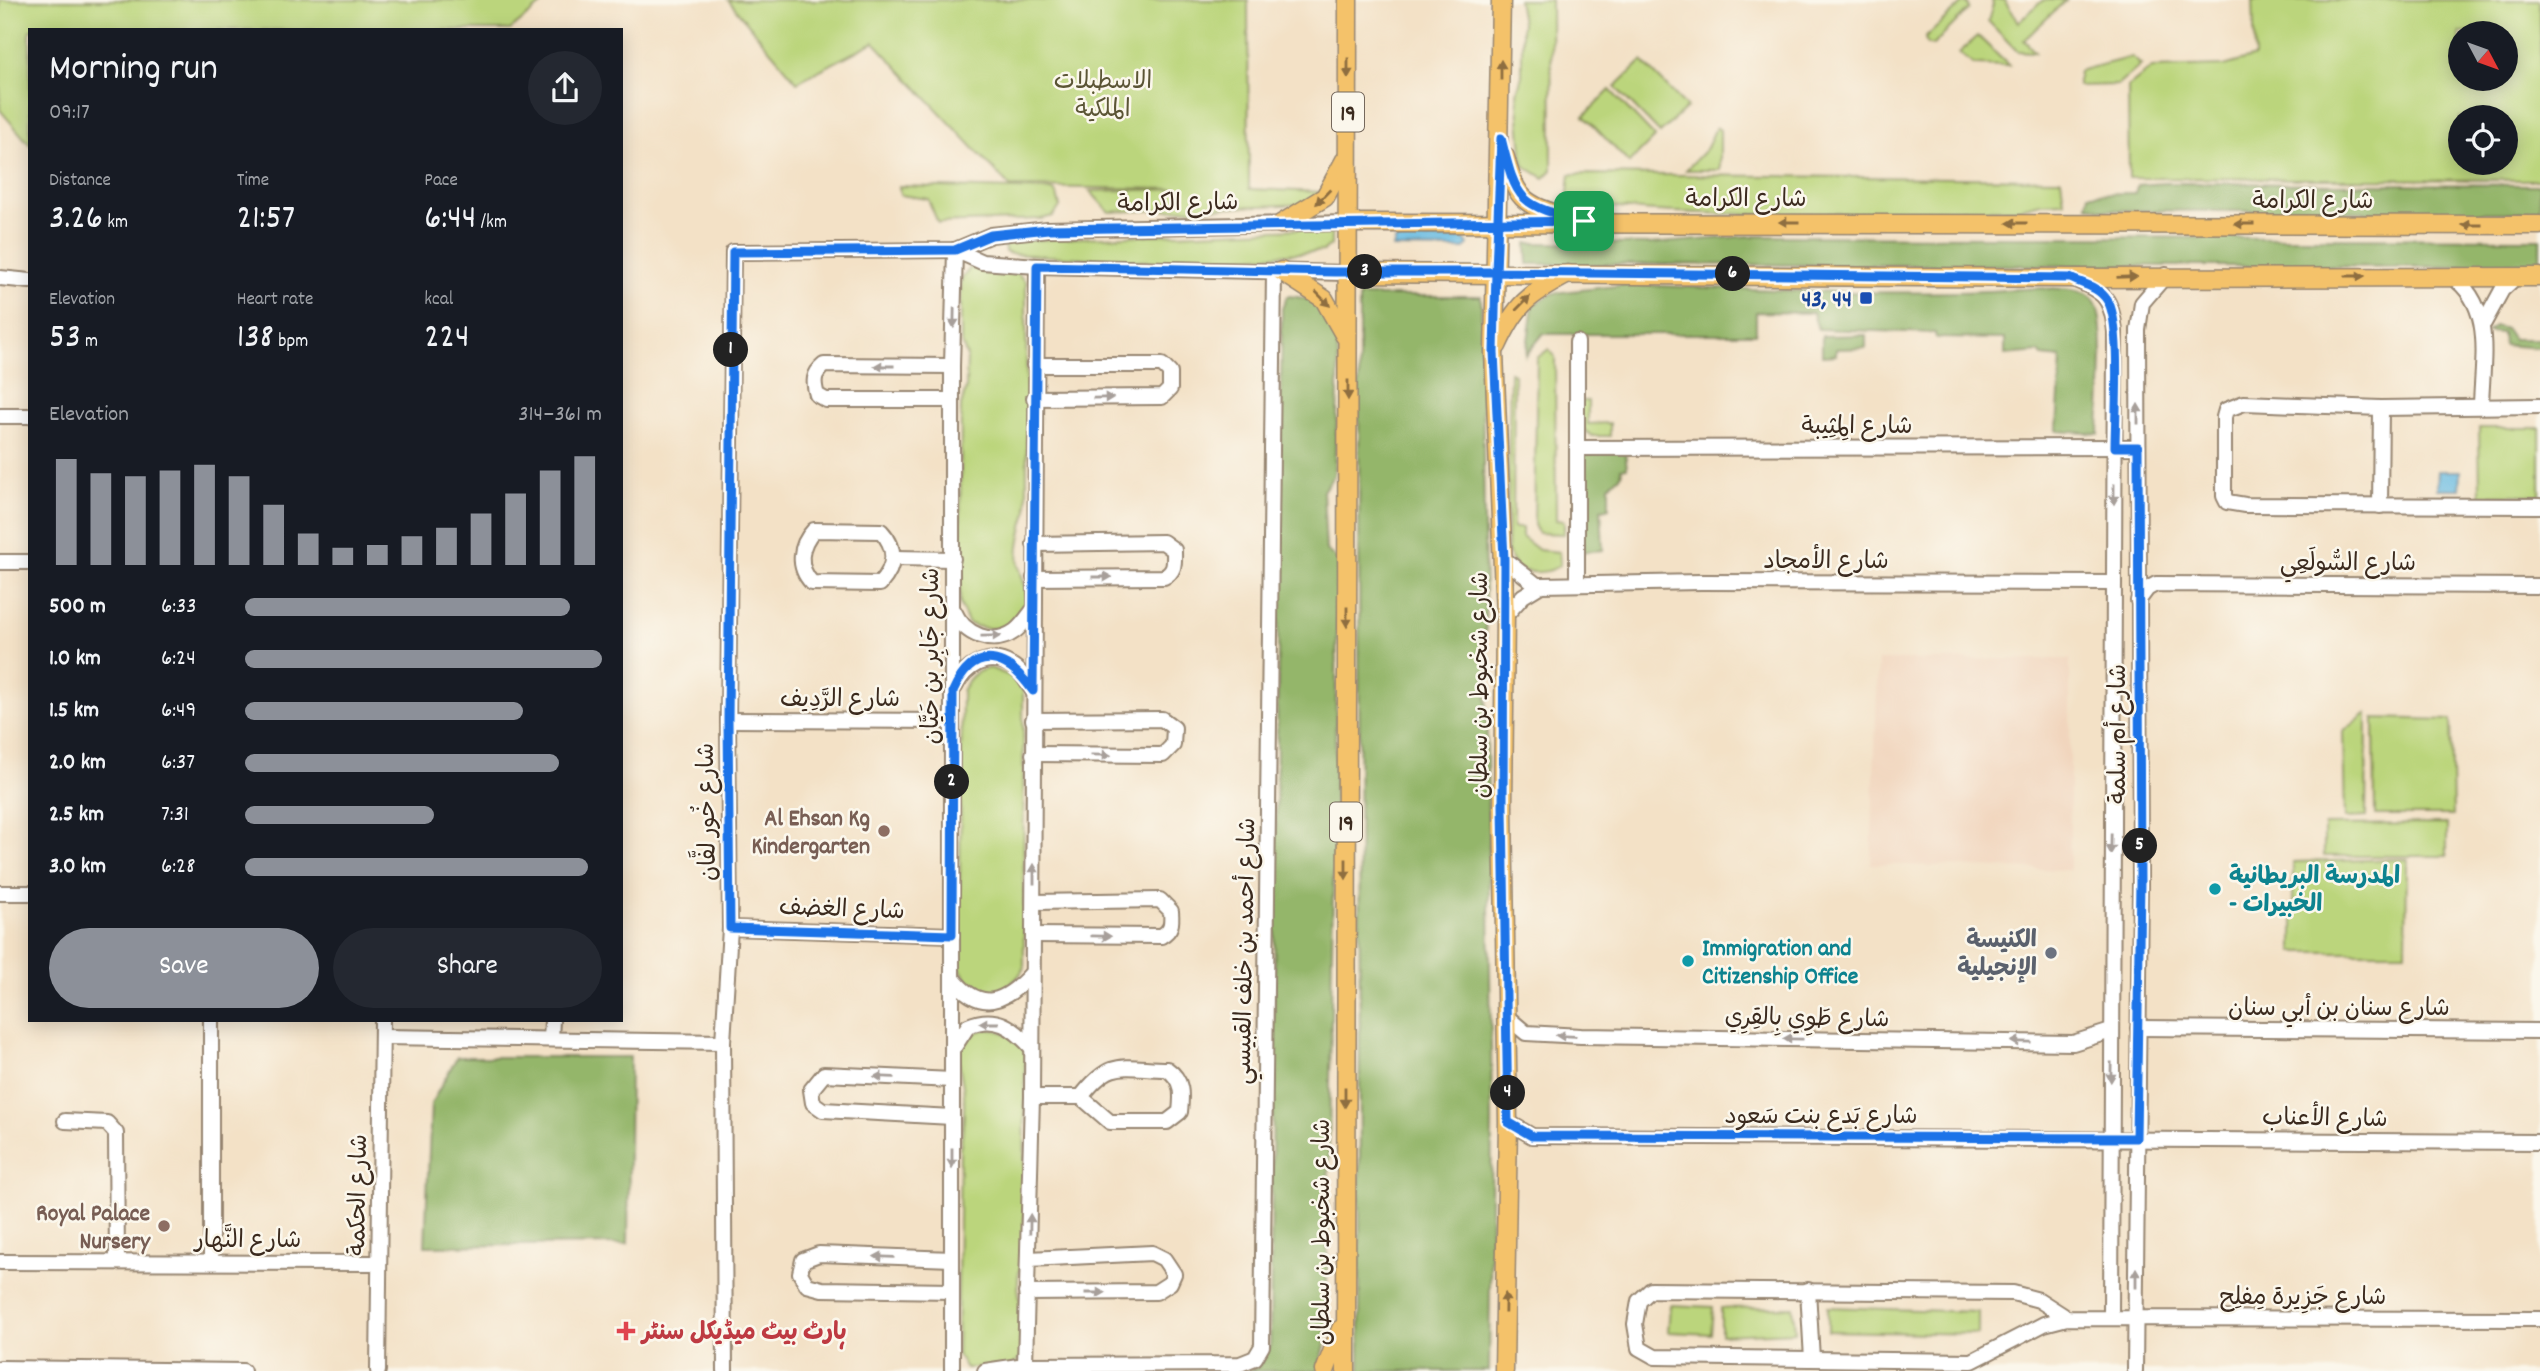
<!DOCTYPE html>
<html lang="en">
<head>
<meta charset="utf-8">
<style>
	:root { --surface:#171b24; --page:#242831; --text:#f1f3f6; --muted:#9ea1a6; --accent:#8c9099 }
	body { margin:0; font-family:Dekko,"Playpen Sans Arabic",sans-serif; background:var(--page); color:var(--text); height:100vh; display:flex; flex-direction:column; font-size:26px; white-space:nowrap }
	* { box-sizing:border-box; margin:0 }
	p { font-size:23px; color:var(--muted) }
	.icon { flex:none; width:38px; height:38px; fill:none; stroke:currentColor; stroke-width:2; stroke-linecap:round; stroke-linejoin:round }
	.map { position:relative; flex:1; overflow:hidden }
	.details { position:absolute; left:28px; top:28px; width:595px; height:994px; display:flex; flex-direction:column; background:var(--surface); border-radius:0px; box-shadow:0 4px 18px #0003 }
	.details>* { flex:none }
	.needle { width:46px; rotate:131deg }
	.controls { position:absolute; left:2448px; top:21px; display:grid; gap:14px }
	.controls a { display:grid; place-items:center; width:70px; height:70px; border-radius:50%; background:var(--surface); box-shadow:0 4px 18px #0003; font-size:35px }
	.pin { position:absolute; display:grid; place-items:center; width:60px; height:60px; color:#fff; margin:-30px; border-radius:14px; box-shadow:0 4px 10px #0006 }
	.km { position:absolute; width:35px; height:35px; margin:-18px; border-radius:50%; background:#222; color:#fff; font-size:19px; line-height:35px; text-align:center }
	.round { display:grid; place-items:center; flex:none; width:74px; height:74px; border-radius:37px; background:var(--page) }
	.head { display:flex; align-items:center; justify-content:space-between; height:119px; padding:0 21px }
	h1 { font-size:38px; font-weight:600; line-height:52px }
	.stats { display:grid; grid-template-columns:repeat(3,1fr); gap:10px; height:119px; padding:7px 21px }
	.stats div { display:grid; align-content:center }
	.stats b { font-size:35px; font-weight:600 }
	.stats small { font-size:19px; font-weight:400 }
	.stats p { font-size:19px }
	.chart { height:196px; padding:14px 21px }
	.chart p { display:flex; justify-content:space-between }
	.chart svg { width:100%; height:126px; margin-top:7px; stroke:var(--accent); stroke-width:6 }
	.action { display:flex; gap:14px; margin-top:auto; padding:14px 21px }
	.action a { flex:1; height:80px; border-radius:42px; background:var(--accent); color:#fff; font-size:28px; font-weight:600; line-height:80px; text-align:center }
	.action a+a { background:var(--page); color:var(--text) }
	ul { padding:0 21px; list-style:none; font-size:23px }
	li { display:grid; grid-template-columns:112px 84px 1fr; align-items:center; height:52px }
	li i { height:18px; border-radius:9px; background:var(--accent) }
	.map>svg:first-child { display:block }
</style>
</head>
<body>
<div class="map">
<svg width="2540" height="1371" viewBox="0 0 2540 1371">
	<rect width="100%" height="100%" fill="#fbf7ec"/>
	<filter id="ink" filterUnits="userSpaceOnUse"><feTurbulence type="fractalNoise" baseFrequency=".0143" numOctaves="2"/><feDisplacementMap in="SourceGraphic" scale="14" xChannelSelector="R" yChannelSelector="G"/><feConvolveMatrix kernelMatrix="1 2 1 2 8 2 1 2 1" color-interpolation-filters="sRGB"/></filter>
	<filter id="wash" filterUnits="userSpaceOnUse"><feTurbulence type="fractalNoise" baseFrequency=".00686" numOctaves="4" result="noise"/><feDisplacementMap in="SourceGraphic" scale="28" xChannelSelector="R" yChannelSelector="G"/><feGaussianBlur stdDeviation="1.57" result="paint"/><feColorMatrix in="noise" values="0 0 0 0 0 0 0 0 0 0 0 0 0 0 0 0 0 1.4 0 .05"/><feComposite in="paint" operator="in"/></filter>
	<g filter="url(#wash)">
		<rect width="100%" height="100%" fill="#f3e1c6"/>
		<path fill="#f1d5bd" d="M2070,659V870L1871,864L1878,660Z"/>
		<g fill="#bbd57b" stroke="#7b804c" stroke-width="2" fill-rule="evenodd">
			<path d="M0,0H547L510,30H30V145L0,110Z"/>
			<path d="M728,0H1248L1249,189L1320,192L1310,204L1109,212L1090,191L1185,189L1010,187L874,42L797,82Z"/>
			<path d="M1518,0H1551L1552,170L1544,178L1523,165L1517,93L1522,75V22Z"/>
			<path d="M1992,0H2004L2019,22L2043,0H2066L2024,40L2035,52L2017,51L1988,21L1993,5Z"/>
			<path d="M2253,0H2540V180L2129,178L2128,87L2152,68L2224,66L2255,57ZM2460,33H2506V79H2460ZM2460,117H2506V163H2460Z"/>
			<path d="M1963,3H1968L1969,9L1933,45H1927L1925,38Z"/>
			<path d="M1978,36L2009,66L1974,65L1959,53Z"/>
			<path d="M2132,57L2141,65L2118,85L2078,86V71Z"/>
			<path d="M1642,61L1687,107L1660,133L1615,87Z"/>
			<path d="M1610,90L1655,137L1629,163L1584,116Z"/>
			<path d="M1716,127L1720,130V170H1686L1707,148Z"/>
			<path d="M1570,174L2061,179L2064,202L2041,203L2017,209C1869,211 1715,223 1567,202Z"/>
			<path d="M899,186L1052,190L1057,194L1060,207L1053,216L1041,219L938,223L928,199L900,195Z"/>
			<path d="M1322,228L1331,234V245L1324,251L1178,263L1011,254L1005,252L1004,241Z"/>
			<path d="M971,267L1014,270L1026,282L1027,512C1022,528 1016,549 1019,566C1022,579 1028,589 1026,603C1022,631 988,633 968,623L960,604L961,406L966,388L967,357L961,341V280Z"/>
			<path d="M1549,349L1555,357L1556,520L1564,521V534L1538,533L1534,525L1537,358Z"/>
			<path d="M1510,372L1514,374L1513,528H1522V537L1539,550L1559,552L1560,564C1552,574 1525,575 1515,566C1511,562 1510,555 1507,550Z"/>
			<path d="M1577,401H1588V424L1610,423V436H1592L1579,426Z"/>
			<path d="M2479,428H2540V495H2480Z"/>
			<path d="M990,668L1015,678L1023,691L1024,967C1010,998 971,999 959,965L962,691C969,677 975,671 990,668Z"/>
			<path d="M2367,713L2366,817L2345,818L2343,732Z"/>
			<path d="M2374,718L2451,720L2453,815H2375Z"/>
			<path d="M2447,824V856H2324V825Z"/>
			<path d="M2407,859L2406,952H2293V862Z"/>
			<path d="M987,1029C1003,1029 1017,1038 1025,1052L1024,1258C1007,1289 1032,1318 1024,1350C1023,1356 1015,1363 1011,1368H966L957,1355L960,1149C963,1131 965,1113 964,1094C962,1067 945,1038 987,1029Z"/>
			<path d="M1670,1305L1713,1307L1711,1334L1668,1332Z"/>
			<path d="M1793,1307L1795,1332L1721,1335V1308Z"/>
			<path d="M1828,1307L1978,1312V1334L1828,1331Z"/>
		</g>
		<g fill="#94b66b" stroke="#687044" stroke-width="2">
			<path d="M2166,183L2540,185V213L2103,210L2087,205L2089,194L2135,193L2138,185Z"/>
			<path d="M1748,236L2540,239V267L1528,264L1527,243L1649,244Z"/>
			<path d="M1625,285C1746,288 1867,296 1988,291C2013,290 2073,282 2092,298C2109,313 2099,409 2099,434L2057,431L2061,358L2042,356L2039,352L2005,355V339L1936,338L1935,333L1818,329L1813,313L1756,312V334H1543L1526,355L1533,305L1554,293Z"/>
			<path d="M1287,296C1304,297 1325,301 1332,319C1344,345 1335,442 1334,475L1323,491L1326,550L1338,560L1326,1342L1318,1371H1242L1258,1367L1270,1348L1282,308Z"/>
			<path d="M1359,296H1481L1492,1120L1489,1371H1360Z"/>
			<path d="M2495,326L2506,329L2513,339H2540V348L2503,345L2502,333L2487,332Z"/>
			<path d="M1866,335V348L1836,349V355L1822,356V336Z"/>
			<path d="M1625,451L1627,468L1621,469L1622,474L1609,486V508L1601,509L1603,550L1578,552L1584,456L1593,452Z"/>
			<path d="M457,1057H630L628,1244L425,1246L431,1104Z"/>
		</g>
		<g fill="#65b9e1" stroke="#507280" stroke-width="2">
			<path d="M1463,238L1468,245L1465,249L1393,248L1395,241L1399,239Z"/>
			<path d="M2438,471H2461L2460,489H2437Z"/>
		</g>
	</g>
	<g filter="url(#ink)">
		<g fill="none" stroke-linecap="round" stroke-linejoin="round">
			<defs>
				<g id="minor">
					<path d="M955,250L982,262L1037,266L1348,273"/>
					<path d="M2451,276C2495,306 2482,360 2481,406"/>
					<path d="M0,278L30,281"/>
					<path d="M2075,280C2105,292 2112,299 2115,332L2111,1318"/>
					<path d="M2484,323L2502,290L2517,276"/>
					<path d="M1577,342V584"/>
					<path d="M952,366L824,365C813,374 813,382 817,395L826,400H952"/>
					<path d="M1034,398L1162,397L1170,389V373L1162,365H1034"/>
					<path d="M2540,406L2381,408L2244,403L2226,410L2224,417V496L2227,502L2245,505L2540,506"/>
					<path d="M0,416H30"/>
					<path d="M1577,448L2138,447"/>
					<path d="M2380,506L2381,408"/>
					<path d="M814,530L881,531C897,548 896,566 880,584L812,583C797,567 799,546 814,530Z"/>
					<path d="M894,558L953,559"/>
					<path d="M1504,559L1538,586"/>
					<path d="M0,562H30"/>
					<path d="M1034,578L1164,577C1176,571 1174,562 1174,550L1163,542L1034,544"/>
					<path d="M2138,601L2147,589L2156,584L2540,586"/>
					<path d="M954,611C964,635 993,647 1015,631C1023,625 1028,616 1034,609"/>
					<path d="M1505,616L1523,596L1541,585L1701,582L2114,583"/>
					<path d="M955,687C964,667 989,651 1011,665C1021,670 1027,682 1033,691"/>
					<path d="M728,720L952,721"/>
					<path d="M1033,720L1162,719L1174,728L1173,745L1163,755L1033,754"/>
					<path d="M0,893H30"/>
					<path d="M730,928L952,935"/>
					<path d="M1033,935L1161,936C1172,930 1172,923 1171,911L1160,900L1034,902"/>
					<path d="M952,977C980,1014 1005,1003 1032,973"/>
					<path d="M1507,1017L1526,1033L1581,1036L2073,1043L2111,1031"/>
					<path d="M211,1020V1261"/>
					<path d="M2138,1028L2540,1031"/>
					<path d="M382,1037L723,1042"/>
					<path d="M551,1039L552,1020"/>
					<path d="M955,1046L968,1026C996,1014 1013,1027 1032,1048"/>
					<path d="M952,1080L824,1074L811,1090L813,1103L823,1110L952,1117"/>
					<path d="M1032,1097H1081L1110,1122H1167L1180,1112C1182,1094 1183,1080 1167,1069C1122,1068 1111,1058 1081,1097"/>
					<path d="M65,1121L107,1123L116,1133L117,1262"/>
					<path d="M1508,1122L1532,1136L2540,1142"/>
					<path d="M0,1262L379,1263"/>
					<path d="M1808,1290L1812,1359"/>
					<path d="M952,1291L822,1289L807,1285L800,1273L803,1260L819,1254L952,1259"/>
					<path d="M1026,1293L1156,1292L1170,1283L1174,1274L1164,1259L1152,1253L1029,1259"/>
					<path d="M2067,1318L2039,1300L2013,1293L1651,1290L1639,1301L1635,1324L1639,1348L1655,1357L1972,1361L2044,1324L2067,1318L2540,1319"/>
					<path d="M1025,1365L1032,1097L1037,266"/>
					<path d="M0,1368L243,1371"/>
					<path d="M378,1371L382,1020"/>
					<path d="M725,1371L723,1042L730,928L728,720L733,252L955,250L991,235L1048,229L1348,223"/>
					<path d="M952,1371V366L955,250"/>
					<path d="M985,1371L1025,1365L1240,1364L1255,1358L1262,1346L1274,271"/>
					<path d="M2135,1371L2140,883L2138,330L2142,303L2166,275"/>
				</g>
				<g id="major">
					<path d="M1501,0L1494,352L1505,616L1503,807L1508,1122L1504,1371"/>
					<path d="M1505,157C1515,197 1524,206 1564,216"/>
					<path d="M1348,223L2540,225"/>
					<path d="M1281,224L1325,197L1345,160"/>
					<path d="M1281,271L1324,299L1345,336"/>
					<path d="M1348,273L2070,278L2540,277"/>
					<path d="M1497,346C1516,304 1528,295 1568,274"/>
					<path d="M1325,1371L1341,1329"/>
					<path d="M1346,1371L1348,0"/>
				</g>
			</defs>
			<use href="#minor" stroke="#978672" stroke-width="18"/>
			<use href="#major" stroke="#978672" stroke-width="21"/>
			<use href="#minor" stroke="#fff" stroke-width="14"/>
			<use href="#major" stroke="#f4c26a" stroke-width="18"/>
		</g>
		<defs><path id="oneway-solid" d="M-6-.8H1V-3.2L6.5 0L1 3.2V.8H-6Z" transform="scale(1.75)"/></defs>
		<g fill="#8e6e40">
			<use href="#oneway-solid" transform="translate(1348 68) rotate(90)"/>
			<use href="#oneway-solid" transform="translate(1501 70) rotate(-90)"/>
			<use href="#oneway-solid" transform="translate(1323 197) rotate(134)"/>
			<use href="#oneway-solid" transform="translate(1789 222) rotate(-180)"/>
			<use href="#oneway-solid" transform="translate(2017 223) rotate(-180)"/>
			<use href="#oneway-solid" transform="translate(2244 224) rotate(-180)"/>
			<use href="#oneway-solid" transform="translate(2472 225) rotate(-180)"/>
			<use href="#oneway-solid" transform="translate(2355 276)"/>
			<use href="#oneway-solid" transform="translate(2127 277) rotate(-2)"/>
			<use href="#oneway-solid" transform="translate(1323 299) rotate(45)"/>
			<use href="#oneway-solid" transform="translate(1523 303) rotate(-45)"/>
			<use href="#oneway-solid" transform="translate(1348 390) rotate(90)"/>
			<use href="#oneway-solid" transform="translate(1347 617) rotate(90)"/>
			<use href="#oneway-solid" transform="translate(1346 869) rotate(90)"/>
			<use href="#oneway-solid" transform="translate(1345 1097) rotate(90)"/>
			<use href="#oneway-solid" transform="translate(1505 1303) rotate(-89)"/>
		</g>
		<g fill="#a79f9a">
			<use href="#oneway-solid" transform="translate(954 318) rotate(91)"/>
			<use href="#oneway-solid" transform="translate(884 366) rotate(-180)"/>
			<use href="#oneway-solid" transform="translate(1103 398) rotate(-1)"/>
			<use href="#oneway-solid" transform="translate(2138 414) rotate(-90)"/>
			<use href="#oneway-solid" transform="translate(2114 494) rotate(90)"/>
			<use href="#oneway-solid" transform="translate(1102 577)"/>
			<use href="#oneway-solid" transform="translate(991 636) rotate(-1)"/>
			<use href="#oneway-solid" transform="translate(1101 755) rotate(1)"/>
			<use href="#oneway-solid" transform="translate(2111 844) rotate(91)"/>
			<use href="#oneway-solid" transform="translate(1034 874) rotate(-90)"/>
			<use href="#oneway-solid" transform="translate(1101 936) rotate(1)"/>
			<use href="#oneway-solid" transform="translate(989 1023) rotate(-180)"/>
			<use href="#oneway-solid" transform="translate(1566 1036) rotate(-178)"/>
			<use href="#oneway-solid" transform="translate(1793 1039) rotate(-179)"/>
			<use href="#oneway-solid" transform="translate(2021 1042) rotate(-179)"/>
			<use href="#oneway-solid" transform="translate(2111 1072) rotate(91)"/>
			<use href="#oneway-solid" transform="translate(884 1077) rotate(-178)"/>
			<use href="#oneway-solid" transform="translate(952 1158) rotate(90)"/>
			<use href="#oneway-solid" transform="translate(1030 1224) rotate(-89)"/>
			<use href="#oneway-solid" transform="translate(884 1257) rotate(-178)"/>
			<use href="#oneway-solid" transform="translate(2136 1278) rotate(-90)"/>
			<use href="#oneway-solid" transform="translate(1095 1293)"/>
		</g>
	</g>
	<g fill="none" stroke-linecap="round" stroke-linejoin="round" filter="url(#ink)">
		<defs>
			<path id="route" d="M1584,221L1048,229L991,235L955,250L733,252L728,720L730,928L952,935L953,691C975,643 1008,655 1033,691L1037,266L1334,272H1496L1494,352L1504,559L1503,807L1508,1122L1532,1136L2136,1138L2140,883L2138,447H2115C2115,418 2122,320 2107,300C2099,287 2083,284 2070,278L1496,272C1498,227 1499,183 1501,138C1517,203 1519,205 1584,221"/>
		</defs>
		<use href="#route" stroke="#fff" stroke-width="14"/>
		<use href="#route" stroke="#1a73e8" stroke-width="9"/>
	</g>
	<rect fill="#1a4fb4" stroke="#fbf7ec" stroke-width="2.5" x="1859" y="291" width="14" height="14" rx="3.5"/>
	<g fill="#8d6e63" stroke="#fbf7ec" stroke-width="2.5">
		<circle cx="884" cy="831" r="7"/>
		<circle cx="164" cy="1226" r="7"/>
	</g>
	<g fill="#0f9aa8" stroke="#fbf7ec" stroke-width="2.5">
		<circle cx="2215" cy="889" r="7"/>
		<circle cx="1688" cy="961" r="7"/>
	</g>
	<circle fill="#6b7280" stroke="#fbf7ec" stroke-width="2.5" cx="2051" cy="953" r="7"/>
	<path fill="#e0444e" stroke="#fbf7ec" stroke-width="2.5" d="M622.5 1320.5h7v7h7v7h-7v7h-7v-7h-7v-7h7z"/>
	<g text-anchor="middle" stroke-width="5" stroke-linejoin="round" paint-order="stroke">
		<g fill="#fbf7ec" stroke="#75685c" stroke-width="2">
			<rect x="1332" y="92.5" width="32" height="39" rx="5"/>
			<rect x="1330" y="802.5" width="32" height="39" rx="5"/>
		</g>
		<g font-size="23" font-weight="bold" fill="#3b2a1e">
			<text x="1348" y="120">19</text>
			<text x="1346" y="830">19</text>
		</g>
		<g font-size="24" fill="#5b5535" stroke="#fbf7ec">
			<text x="1103" y="88">الاسطبلات<tspan x="1103" dy="28">الملكية</tspan></text>
		</g>
		<g font-size="24" fill="#3b2a1e" stroke="#fbf7ec">
			<text x="1746" y="206">شارع الكرامة</text>
			<text x="2313" y="208">شارع الكرامة</text>
			<text transform="translate(1178 202) rotate(-1)" y="8">شارع الكرامة</text>
			<text x="1857" y="433">شارع المِثِيبة</text>
			<text x="1826" y="568">شارع الأمجاد</text>
			<text x="2348" y="570">شارع السُّولَعِي</text>
			<text transform="translate(930 656) rotate(-90)" y="8">شارع جَابِر بن حَيَّان</text>
			<text transform="translate(1479 685) rotate(-90)" y="8">شارع شخبوط بن سلطان</text>
			<text x="840" y="706">شارع الرَّدِيف</text>
			<text transform="translate(2117 734) rotate(-90)" y="8">شارع أم سلمة</text>
			<text transform="translate(706 812) rotate(-91)" y="8">شارع خُور لفَّان</text>
			<text transform="translate(842 908) rotate(2)" y="8">شارع الغضف</text>
			<text transform="translate(1244 951) rotate(-89)" y="8">شارع أحمد بن خلف القبيسي</text>
			<text x="2339" y="1015">شارع سنان بن أبي سنان</text>
			<text transform="translate(1807 1017) rotate(1)" y="8">شارع طَوِي بِالقِرِي</text>
			<text x="1821" y="1123">شارع بَدع بنت سَعود</text>
			<text transform="translate(2325 1117) rotate(1)" y="8">شارع الأعناب</text>
			<text transform="translate(357 1195) rotate(-89)" y="8">شارع الحكمة</text>
			<text transform="translate(1321 1232) rotate(-90)" y="8">شارع شخبوط بن سلطان</text>
			<text x="248" y="1247">شارع النَّهار</text>
			<text x="2303" y="1304">شارع جَزِيرة مِفلِح</text>
		</g>
		<g font-size="24" font-weight="bold" fill="#164399" stroke="#fbf7ec" text-anchor="end">
			<text x="1852" y="306">43, 44</text>
		</g>
		<g font-size="24" font-weight="bold" fill="#785e54" stroke="#fbf7ec" text-anchor="end">
			<text x="870" y="825">Al Ehsan Kg<tspan x="870" dy="28">Kindergarten</tspan></text>
			<text x="150" y="1220">Royal Palace<tspan x="150" dy="28">Nursery</tspan></text>
		</g>
		<g font-size="24" font-weight="bold" fill="#0d838f" stroke="#fbf7ec" text-anchor="start">
			<text x="2229" y="883">المدرسة البريطانية<tspan x="2229" dy="28">- الخبيرات</tspan></text>
			<text x="1702" y="955">Immigration and<tspan x="1702" dy="28">Citizenship Office</tspan></text>
		</g>
		<g font-size="24" font-weight="bold" fill="#5b616d" stroke="#fbf7ec" text-anchor="end">
			<text x="2037" y="947">الكنيسة<tspan x="2037" dy="28">الإنجيلية</tspan></text>
		</g>
		<g font-size="24" font-weight="bold" fill="#be3a42" stroke="#fbf7ec" text-anchor="start">
			<text x="642" y="1339">ہارٹ بیٹ میڈیکل سنٹر</text>
		</g>
	</g>
</svg>
<div class="controls">
<a><svg class="needle" viewBox="-14 -14 28 28"><path d="M0-13l5 13h-10z" fill="#e53935"/><path d="M0 13l5-13h-10z" fill="#9ea1a6"/></svg></a>
<a><svg class="icon" aria-label="locate" viewBox="0 0 24 24"><circle cx="12" cy="12" r="6"/><path d="M12 2v4M12 18v4M2 12h4M18 12h4"/></svg></a>
</div>
<div class="pin" style="left:1584px;top:221px;background:#1e9e55"><svg class="icon" aria-label="arrive" viewBox="0 0 24 24"><path d="M6 21V4h12l-3 4 3 4H6"/></svg></div>
<b class="km" style="left:731px;top:350px">1</b>
<b class="km" style="left:952px;top:782px">2</b>
<b class="km" style="left:1365px;top:272px">3</b>
<b class="km" style="left:1508px;top:1093px">4</b>
<b class="km" style="left:2140px;top:846px">5</b>
<b class="km" style="left:1733px;top:274px">6</b>
<section class="details">
<div class="head"><div><h1>Morning run</h1><p>09:17</p></div><a class="round"><svg class="icon" aria-label="share" viewBox="0 0 24 24"><path d="M12 15V3M7 8l5-5 5 5M5 13v7h14v-7"/></svg></a></div>
<div class="stats">
<div><p>Distance</p><b>3.26<small> km</small></b></div>
<div><p>Time</p><b>21:57</b></div>
<div><p>Pace</p><b>6:44<small> /km</small></b></div>
</div>
<div class="stats">
<div><p>Elevation</p><b>53<small> m</small></b></div>
<div><p>Heart rate</p><b>138<small> bpm</small></b></div>
<div><p>kcal</p><b>224</b></div>
</div>
<div class="chart"><p><span>Elevation</span>314–361 m</p>
<svg viewBox="0 0 160 44" preserveAspectRatio="none"><path d="M5 44V7M15 44V12M25 44V13M35 44V11M45 44V9M55 44V13M65 44V23M75 44V33M85 44V38M95 44V37M105 44V34M115 44V31M125 44V26M135 44V19M145 44V11M155 44V6"/></svg>
</div>
<ul>
<li><b>500 m</b>6:33<i style="width:91%"></i></li>
<li><b>1.0 km</b>6:24<i style="width:100%"></i></li>
<li><b>1.5 km</b>6:49<i style="width:78%"></i></li>
<li><b>2.0 km</b>6:37<i style="width:88%"></i></li>
<li><b>2.5 km</b>7:31<i style="width:53%"></i></li>
<li><b>3.0 km</b>6:28<i style="width:96%"></i></li>
</ul>
<div class="action"><a>Save</a><a>Share</a></div>
</section>
</div>
</body>
</html>
